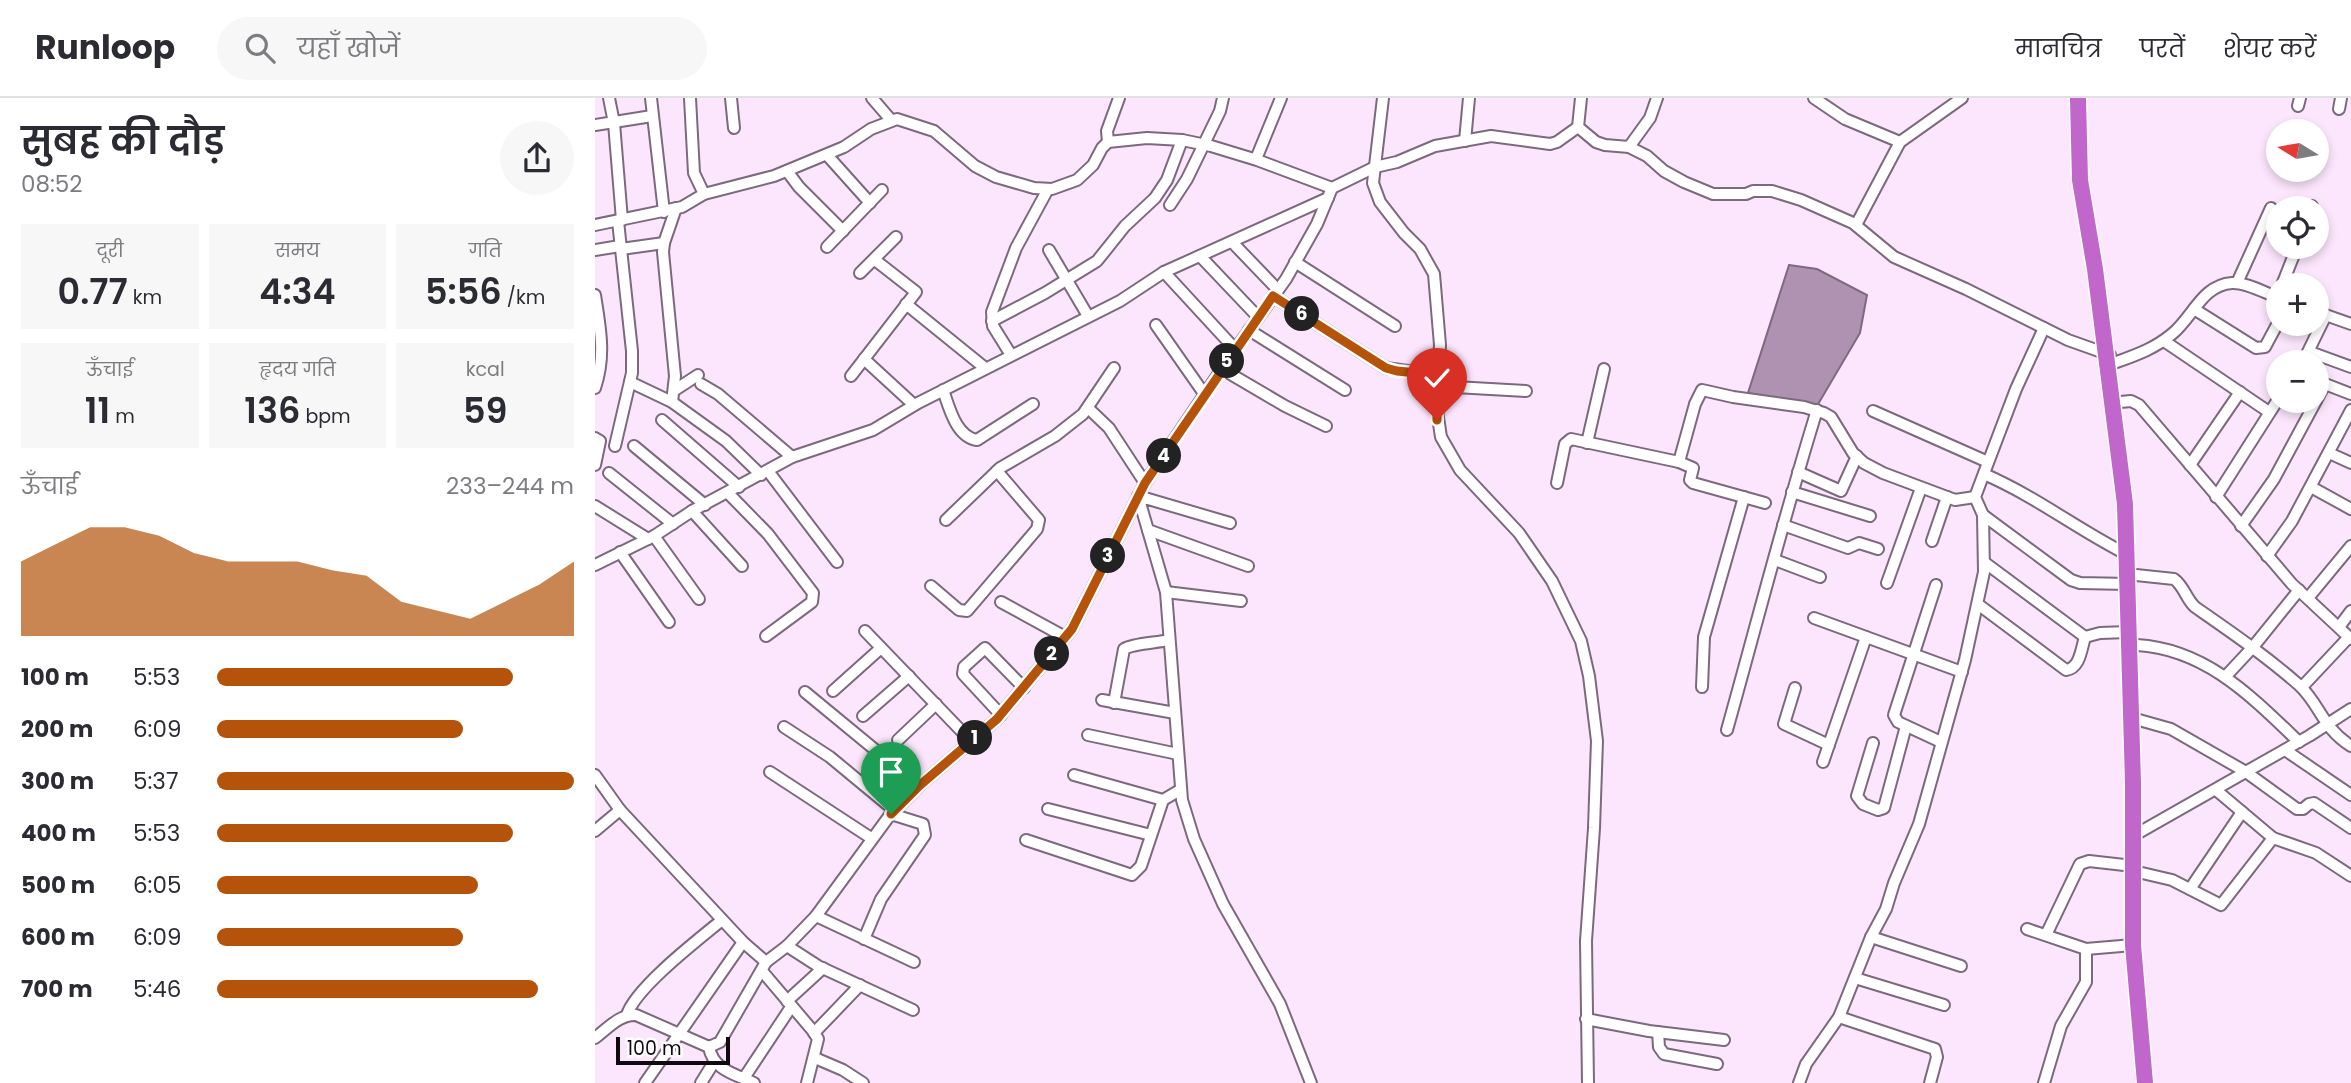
<!DOCTYPE html>
<html lang="hi">
<head>
<meta charset="utf-8">
<style>
	:root { --surface:#fff; --page:#f7f7f7; --text:#2b2b33; --muted:#7c7c81; --line:#e1e1e2; --accent:#b45309 }
	body { margin:0; font-family:Poppins,"Noto Sans Devanagari",sans-serif; background:var(--page); color:var(--text); height:100vh; display:flex; flex-direction:column; font-size:26px; white-space:nowrap }
	* { box-sizing:border-box; margin:0 }
	p { font-size:23px; color:var(--muted) }
	.icon { flex:none; width:38px; height:38px; fill:none; stroke:currentColor; stroke-width:2; stroke-linecap:round; stroke-linejoin:round }
	.map { position:relative; flex:1; overflow:hidden }
	.details { display:flex; flex-direction:column; background:var(--surface); width:595px }
	.details>* { flex:none }
	.needle { width:46px; rotate:281deg }
	.tools { position:absolute; left:1671px; top:21px; display:grid; gap:14px }
	.tools a { display:grid; place-items:center; width:63px; height:63px; border-radius:50%; background:var(--surface); box-shadow:0 4px 10px #0003; font-size:35px }
	.scale { position:absolute; left:21px; bottom:18px; width:114px; box-sizing:border-box; padding-left:7px; border:4px solid #0f0910; border-top:0; font-size:19px; line-height:24px; white-space:nowrap; color:#0f0910; -webkit-text-stroke:5px #fff; paint-order:stroke }
	.pin { position:absolute; display:grid; place-items:center; width:60px; height:60px; color:#fff; margin:-72px -30px; border-radius:50% 50% 50% 0; rotate:-45deg; box-shadow:0 0 7px #0007 }
	.pin .icon { rotate:45deg }
	.km { position:absolute; width:35px; height:35px; margin:-18px; border-radius:50%; background:#222; color:#fff; font-size:19px; line-height:35px; text-align:center }
	.round { display:grid; place-items:center; flex:none; width:74px; height:74px; border-radius:37px; background:var(--page) }
	.head { display:flex; align-items:center; justify-content:space-between; height:119px; padding:0 21px }
	h1 { font-size:38px; font-weight:600; line-height:52px }
	.metrics { display:grid; grid-template-columns:repeat(3,1fr); gap:10px; height:119px; padding:7px 21px }
	.metrics div { display:grid; align-content:center; border-radius:0px; background:var(--page); text-align:center }
	.metrics b { font-size:35px; font-weight:600 }
	.metrics small { font-size:19px; font-weight:400 }
	.metrics p { font-size:19px }
	.chart { height:196px; padding:14px 21px }
	.chart p { display:flex; justify-content:space-between }
	.chart svg { width:100%; height:126px; margin-top:7px; fill:var(--accent); opacity:.7 }
	ul { padding:0 21px; list-style:none; font-size:23px }
	li { display:grid; grid-template-columns:112px 84px 1fr; align-items:center; height:52px }
	li i { height:18px; border-radius:9px; background:var(--accent) }
	header { display:flex; align-items:center; gap:42px; box-sizing:border-box; height:98px; padding:0 35px; background:var(--surface); border-bottom:2px solid var(--line) }
	header strong { font-size:33px }
	nav { display:flex; gap:38px; margin-inline-start:auto; font-size:24px }
	.search { width:490px; height:63px; background:var(--page); display:flex; align-items:center; gap:18px; box-sizing:border-box; padding:0 24px; border-radius:38px; color:var(--muted); font-size:26px }
	main { display:flex; flex:1; min-height:0 }
	.map>svg:first-child { display:block }
</style>
</head>
<body>
<header>
<strong>Runloop</strong>
<div class="search"><svg class="icon" aria-label="search" viewBox="0 0 24 24"><circle cx="10" cy="10" r="6"/><path d="M15 15l6 6"/></svg>यहाँ खोजें</div>
<nav><a>मानचित्र</a><a>परतें</a><a>शेयर करें</a></nav>
</header>
<main>
<section class="details">
<div class="head"><div><h1>सुबह की दौड़</h1><p>08:52</p></div><a class="round"><svg class="icon" aria-label="share" viewBox="0 0 24 24"><path d="M12 15V3M7 8l5-5 5 5M5 13v7h14v-7"/></svg></a></div>
<div class="metrics">
<div><p>दूरी</p><b>0.77<small> km</small></b></div>
<div><p>समय</p><b>4:34</b></div>
<div><p>गति</p><b>5:56<small> /km</small></b></div>
</div>
<div class="metrics">
<div><p>ऊँचाई</p><b>11<small> m</small></b></div>
<div><p>हृदय गति</p><b>136<small> bpm</small></b></div>
<div><p>kcal</p><b>59</b></div>
</div>
<div class="chart"><p><span>ऊँचाई</span>233–244 m</p>
<svg viewBox="0 0 160 44" preserveAspectRatio="none"><path d="M0 44V18L10 12L20 6L30 6L40 9L50 15L60 18L70 18L80 18L90 21L100 23L110 32L120 35L130 38L140 32L150 26L160 18V44z"/></svg>
</div>
<ul>
<li><b>100 m</b>5:53<i style="width:83%"></i></li>
<li><b>200 m</b>6:09<i style="width:69%"></i></li>
<li><b>300 m</b>5:37<i style="width:100%"></i></li>
<li><b>400 m</b>5:53<i style="width:83%"></i></li>
<li><b>500 m</b>6:05<i style="width:73%"></i></li>
<li><b>600 m</b>6:09<i style="width:69%"></i></li>
<li><b>700 m</b>5:46<i style="width:90%"></i></li>
</ul>
</section>
<div class="map">
<svg width="1756" height="985" viewBox="0 0 1756 985">
	<rect width="100%" height="100%" fill="#fce6fd"/>
	<path fill="#af91b2" stroke="#7f6881" stroke-width="2" d="M1194,167L1222,171L1272,197L1265,235L1222,308L1153,295Z"/>
	<g fill="none" stroke-linecap="round" stroke-linejoin="round">
		<defs>
			<g id="minor">
				<path d="M14,0L19,25L27,122"/>
				<path d="M56,0L69,114"/>
				<path d="M95,0L99,75L109,96"/>
				<path d="M136,0L139,30"/>
				<path d="M277,0L296,22"/>
				<path d="M788,0L778,85L785,104L809,135L825,151L839,176L845,247L841,306L846,339L865,372L924,435L957,483L986,543L994,578L1002,643L999,730L991,843L993,985"/>
				<path d="M1219,0L1250,21L1305,44"/>
				<path d="M1703,8L1705,0"/>
				<path d="M1744,11L1746,0"/>
				<path d="M0,27L57,18"/>
				<path d="M983,29L1001,44L1010,47L1034,49L1052,58L1069,73L1089,84L1118,96H1151L1158,93H1177L1206,102L1258,125L1299,159L1371,191L1473,242L1515,257"/>
				<path d="M870,43L874,0"/>
				<path d="M513,44L512,33L524,0"/>
				<path d="M1034,49L1055,20L1062,0"/>
				<path d="M232,57L275,105"/>
				<path d="M661,61L686,0"/>
				<path d="M192,73L204,89L248,133"/>
				<path d="M575,107L592,81L625,13L628,0"/>
				<path d="M1716,110L1717,108"/>
				<path d="M0,127L87,109L109,96L179,78L249,49L276,31L302,21L339,33L380,68L401,79L439,90L457,91L482,82L498,67L507,50L513,44L552,40L587,42L616,48L662,62L737,90"/>
				<path d="M1261,127L1305,44L1367,0"/>
				<path d="M637,144L683,192"/>
				<path d="M232,149L287,92"/>
				<path d="M26,151L69,145"/>
				<path d="M0,152L25,148"/>
				<path d="M454,152L493,218"/>
				<path d="M605,158L663,219"/>
				<path d="M700,164L800,228"/>
				<path d="M569,174L640,251"/>
				<path d="M265,175L301,139"/>
				<path d="M1642,185L1676,110"/>
				<path d="M1687,187L1702,149"/>
				<path d="M0,197C5,229 11,258 0,290"/>
				<path d="M678,198L791,270L842,277"/>
				<path d="M311,206L390,270"/>
				<path d="M1599,211L1661,250L1670,249L1684,223"/>
				<path d="M1722,214L1756,226"/>
				<path d="M397,223L450,195L502,163L530,128L560,100L572,82L587,42"/>
				<path d="M561,227L610,297"/>
				<path d="M654,232L750,292"/>
				<path d="M1569,243L1674,314"/>
				<path d="M1715,254L1756,269"/>
				<path d="M416,257L398,228L397,214L421,150L453,91"/>
				<path d="M269,261L319,307"/>
				<path d="M1708,264L1731,217"/>
				<path d="M1519,265C1541,257 1559,251 1577,236C1598,219 1607,187 1637,185C1651,184 1670,195 1684,200"/>
				<path d="M627,271L690,308L731,328"/>
				<path d="M256,278L321,194L280,162"/>
				<path d="M35,284L77,304L131,343L166,377"/>
				<path d="M106,286L123,296L197,359"/>
				<path d="M842,288L931,293"/>
				<path d="M80,292L103,277"/>
				<path d="M348,292C354,309 361,339 382,342L438,306"/>
				<path d="M1722,301L1730,286L1756,296"/>
				<path d="M77,304L80,278L68,154L69,145L81,110"/>
				<path d="M1525,304L1536,303L1544,307L1697,486L1756,541"/>
				<path d="M493,310L514,330L550,385"/>
				<path d="M1278,313L1393,364"/>
				<path d="M67,322L144,389"/>
				<path d="M0,340L5,343L0,367"/>
				<path d="M992,345L1009,271"/>
				<path d="M20,348L37,275V253L23,123"/>
				<path d="M39,348L110,407"/>
				<path d="M1734,355L1756,365"/>
				<path d="M1595,367L1645,294"/>
				<path d="M173,373L242,464"/>
				<path d="M1203,374L1246,393L1262,358"/>
				<path d="M14,375L78,426"/>
				<path d="M1389,376C1442,399 1483,432 1533,457"/>
				<path d="M962,385L970,346L976,341L1084,364"/>
				<path d="M1716,389L1756,411"/>
				<path d="M1197,394L1275,418"/>
				<path d="M133,395L173,436L218,495L217,504L171,538"/>
				<path d="M1621,399L1684,300"/>
				<path d="M1170,405L1098,385L1095,382L1098,370L1084,364L1100,306L1107,292L1138,299L1209,309L1229,315L1236,319L1258,355L1269,365L1288,375L1360,402L1380,399"/>
				<path d="M0,408L53,441"/>
				<path d="M97,413L147,468"/>
				<path d="M1388,417L1476,482L1485,485L1533,486"/>
				<path d="M351,422L405,370L460,338L488,316L519,270"/>
				<path d="M635,425L543,398L571,494L587,702L599,741L628,806L685,906L716,985"/>
				<path d="M1188,427L1253,450L1264,445L1283,451"/>
				<path d="M1646,428L1679,381L1721,303"/>
				<path d="M553,432L653,468"/>
				<path d="M59,438L104,501"/>
				<path d="M1337,443L1352,399"/>
				<path d="M25,454L74,524"/>
				<path d="M1672,458L1697,423L1756,312"/>
				<path d="M1180,462L1225,479"/>
				<path d="M1389,464L1490,539L1505,535L1533,534"/>
				<path d="M0,467L59,438L97,413L197,359L278,332L323,305L525,203L569,174L733,100"/>
				<path d="M1541,477L1579,481C1589,488 1591,501 1600,509C1636,534 1671,558 1704,587C1725,606 1727,630 1756,648"/>
				<path d="M1292,485L1326,390"/>
				<path d="M1341,487L1299,617L1303,624L1346,644"/>
				<path d="M336,488L364,512L372,513L442,431L444,422L402,373"/>
				<path d="M571,494L646,503"/>
				<path d="M1713,500L1756,448"/>
				<path d="M406,504L470,539"/>
				<path d="M1384,507L1471,572C1485,570 1486,552 1490,539"/>
				<path d="M1219,520L1367,574"/>
				<path d="M1744,529L1756,513"/>
				<path d="M270,533L376,643"/>
				<path d="M1542,547C1611,551 1657,599 1704,644"/>
				<path d="M1630,579L1658,549L1704,492"/>
				<path d="M1107,589L1109,539L1149,399"/>
				<path d="M1707,589L1754,539"/>
				<path d="M1200,590L1189,626L1234,647"/>
				<path d="M238,593L286,550"/>
				<path d="M210,594L324,688"/>
				<path d="M507,602L580,615"/>
				<path d="M519,605L529,551C539,545 561,545 574,542"/>
				<path d="M406,617L368,576L369,569L390,550L429,590"/>
				<path d="M268,618L314,578"/>
				<path d="M1544,622L1576,631L1651,674L1702,711H1708L1714,706L1719,705L1756,730"/>
				<path d="M189,629L235,659L299,712"/>
				<path d="M1132,632C1162,525 1189,418 1222,312"/>
				<path d="M493,637L583,656"/>
				<path d="M303,642L341,606"/>
				<path d="M1278,645L1262,698L1268,706L1283,712L1289,710L1311,628"/>
				<path d="M1690,652L1756,697"/>
				<path d="M1228,664L1271,539"/>
				<path d="M175,674L276,740"/>
				<path d="M0,677L25,712L148,844L171,864"/>
				<path d="M479,677L568,702L585,692"/>
				<path d="M1621,692L1678,740L1721,755L1756,778"/>
				<path d="M453,711L556,737"/>
				<path d="M0,733L25,712"/>
				<path d="M1538,738L1714,638L1756,611"/>
				<path d="M431,742L537,777L546,768L568,702"/>
				<path d="M1547,775L1577,782L1626,807L1678,740"/>
				<path d="M1595,791L1647,714"/>
				<path d="M221,818L319,864"/>
				<path d="M1432,831L1491,851"/>
				<path d="M1451,837L1485,766L1494,763L1538,768"/>
				<path d="M1276,839L1366,868"/>
				<path d="M269,841L286,801L330,737L328,726L296,716"/>
				<path d="M192,848L223,868L318,912"/>
				<path d="M167,873L218,933L223,941L212,985"/>
				<path d="M1260,880L1349,907"/>
				<path d="M192,903L228,870"/>
				<path d="M32,917C40,890 104,841 127,822"/>
				<path d="M1244,919L1340,951L1342,959L1335,985"/>
				<path d="M991,921L1054,933L1129,942"/>
				<path d="M1063,934L1064,949L1069,956L1122,966"/>
				<path d="M219,935L265,887"/>
				<path d="M0,940C13,930 25,916 41,917L114,949L125,944L171,864L192,848L221,818L295,717L324,688L402,621L477,531L550,385L635,259L691,181L722,126L737,90L780,69L802,64L840,48L896,38L955,46L962,44L983,29L986,0"/>
				<path d="M114,949C118,972 140,976 159,985"/>
				<path d="M220,960L248,972L268,985"/>
				<path d="M149,980L196,909"/>
				<path d="M50,985L148,844"/>
				<path d="M106,985L119,964"/>
				<path d="M1204,985L1211,966L1244,919L1276,839L1291,811L1299,785L1324,726L1370,562L1389,474L1388,417L1380,399L1421,291L1449,230"/>
				<path d="M1449,985L1466,928L1491,884V851L1538,847"/>
			</g>
			<path id="highway" d="M1483,0L1485,82L1500,171L1530,406L1538,685V847L1550,985"/>
		</defs>
		<use href="#minor" stroke="#7c697d" stroke-width="14"/>
		<use href="#highway" stroke="#fff" stroke-width="19"/>
		<use href="#minor" stroke="#fff" stroke-width="10"/>
		<use href="#highway" stroke="#c166ca" stroke-width="16"/>
	</g>
	<g fill="none" stroke-linecap="round" stroke-linejoin="round">
		<defs>
			<path id="route" d="M296,716L324,688L402,621L477,531L550,385L678,198L791,270L802,273L842,277V322"/>
		</defs>
		<use href="#route" stroke="#fff" stroke-width="14"/>
		<use href="#route" stroke="#b45309" stroke-width="9"/>
	</g>
</svg>
<div class="tools">
<a><svg class="needle" viewBox="-14 -14 28 28"><path d="M0-13l5 13h-10z" fill="#e53935"/><path d="M0 13l5-13h-10z" fill="#7c7c81"/></svg></a>
<a><svg class="icon" aria-label="locate" viewBox="0 0 24 24"><circle cx="12" cy="12" r="6"/><path d="M12 2v4M12 18v4M2 12h4M18 12h4"/></svg></a>
<a>+</a>
<a>−</a>
</div>
<div class="scale">100 m</div>
<div class="pin" style="left:296px;top:716px;background:#1e9e55"><svg class="icon" aria-label="arrive" viewBox="0 0 24 24"><path d="M6 21V4h12l-3 4 3 4H6"/></svg></div>
<div class="pin" style="left:842px;top:322px;background:#d93025"><svg class="icon" aria-label="check" viewBox="0 0 24 24"><path d="M5 12l5 5 9-10"/></svg></div>
<b class="km" style="left:380px;top:640px">1</b>
<b class="km" style="left:457px;top:556px">2</b>
<b class="km" style="left:513px;top:458px">3</b>
<b class="km" style="left:569px;top:358px">4</b>
<b class="km" style="left:632px;top:263px">5</b>
<b class="km" style="left:707px;top:216px">6</b>
</div>
</main>
</body>
</html>
